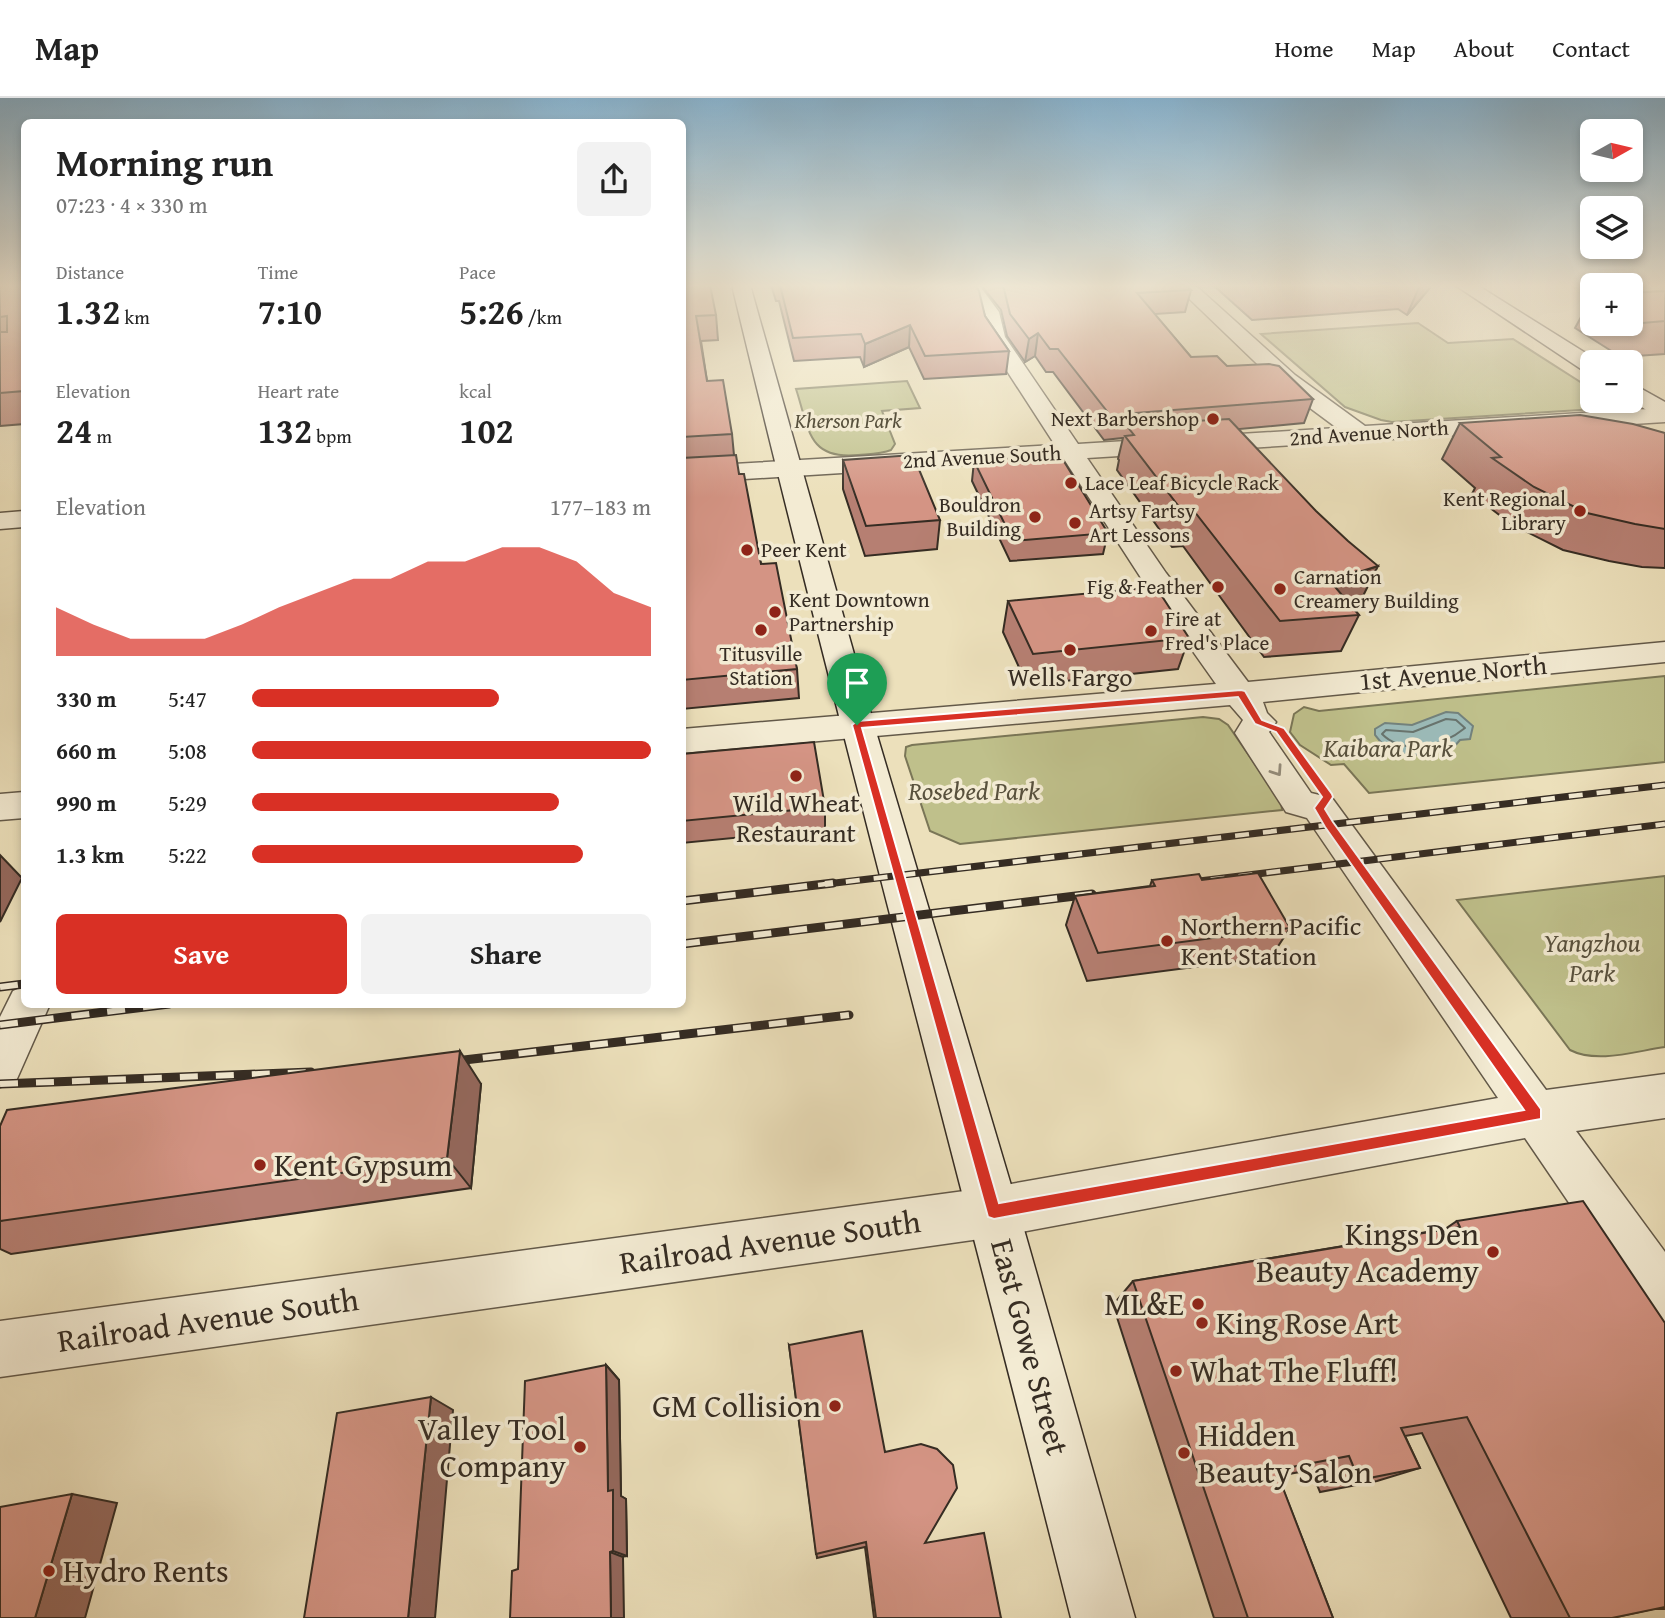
<!DOCTYPE html>
<html lang="en">
<head>
<meta charset="utf-8">
<style>
	:root { --surface:#fff; --page:#f2f2f2; --text:#222; --muted:#767676; --line:#e0e0e0; --accent:#d93025 }
	body { margin:0; font-family:"Gentium Book Plus",serif; background:var(--page); color:var(--text); height:100vh; display:flex; flex-direction:column; font-size:26px; white-space:nowrap }
	* { box-sizing:border-box; margin:0 }
	p { font-size:23px; color:var(--muted) }
	.icon { flex:none; width:38px; height:38px; fill:none; stroke:currentColor; stroke-width:2; stroke-linecap:round; stroke-linejoin:round }
	.map { position:relative; flex:1; overflow:hidden }
	.details { position:absolute; left:21px; top:21px; width:665px; height:889px; display:flex; flex-direction:column; background:var(--surface); border-radius:10px; box-shadow:0 4px 10px #0003 }
	.details>* { flex:none }
	.needle { width:46px; rotate:82deg }
	.fabs { position:absolute; left:1580px; top:21px; display:grid; gap:14px }
	.fabs a { display:grid; place-items:center; width:63px; height:63px; border-radius:10px; background:var(--surface); box-shadow:0 4px 10px #0003; font-size:35px }
	.pin { position:absolute; display:grid; place-items:center; width:60px; height:60px; color:#fff; margin:-72px -30px; border-radius:50% 50% 50% 0; rotate:-45deg; box-shadow:0 0 7px #0007 }
	.pin .icon { rotate:45deg }
	.round { display:grid; place-items:center; flex:none; width:74px; height:74px; border-radius:10px; background:var(--page) }
	.overview { display:flex; align-items:center; justify-content:space-between; height:119px; padding:0 35px }
	h1 { font-size:38px; font-weight:600; line-height:52px }
	.stats { display:grid; grid-template-columns:repeat(3,1fr); gap:10px; height:119px; padding:7px 35px }
	.stats div { display:grid; align-content:center }
	.stats b { font-size:35px; font-weight:600 }
	.stats small { font-size:19px; font-weight:400 }
	.stats p { font-size:19px }
	.chart { height:196px; padding:14px 35px }
	.chart p { display:flex; justify-content:space-between }
	.chart svg { width:100%; height:126px; margin-top:7px; fill:var(--accent); opacity:.7 }
	.cta { display:flex; gap:14px; margin-top:auto; padding:14px 35px }
	.cta a { flex:1; height:80px; border-radius:10px; background:var(--accent); color:#fff; font-size:28px; font-weight:600; line-height:80px; text-align:center }
	.cta a+a { background:var(--page); color:var(--text) }
	ul { padding:0 35px; list-style:none; font-size:23px }
	li { display:grid; grid-template-columns:112px 84px 1fr; align-items:center; height:52px }
	li i { height:18px; border-radius:9px; background:var(--accent) }
	header { display:flex; align-items:center; gap:42px; box-sizing:border-box; height:98px; padding:0 35px; background:var(--surface); border-bottom:2px solid var(--line) }
	header strong { font-size:33px }
	nav { display:flex; gap:38px; margin-inline-start:auto; font-size:24px }
	.map>svg:first-child { display:block }
</style>
</head>
<body>
<header>
<strong>Map</strong>
<nav><a>Home</a><a>Map</a><a>About</a><a>Contact</a></nav>
</header>
<div class="map">
<svg width="1665" height="1520" viewBox="0 0 1665 1520">
	<rect width="100%" height="100%" fill="#ece0bb"/>
	<filter id="stains"><feTurbulence type="fractalNoise" baseFrequency=".00286" numOctaves="4"/><feColorMatrix values="0 0 0 0 .2 0 0 0 0 .09 0 0 0 0 .02 0 0 0 .5 -.17"/></filter>
	<radialGradient id="worn" r=".72"><stop offset=".6" stop-color="#630" stop-opacity="0"/><stop offset="1" stop-color="#630" stop-opacity=".3"/></radialGradient>
	<g fill="#bfc08b" stroke="#7a7657" stroke-width="2">
		<path d="M1418,225L1448,245L1513,241L1582,285L1592,286V303H1609L1605,309L1596,311L1392,324L1381,322L1345,309L1261,236Z"/>
		<path d="M907,283L920,310L882,313L895,346L891,352C881,356 869,356 858,357C807,362 809,330 796,291Z"/>
		<path d="M1665,578V664L1369,695L1344,666L1331,667L1300,647L1290,634L1294,616L1304,609L1319,613Z"/>
		<path d="M1203,619L1219,621L1228,627L1281,704L1282,712L960,746L930,733L905,658L906,649L912,647Z"/>
		<path d="M1665,778V949C1636,953 1597,966 1570,952L1457,802Z"/>
	</g>
	<path fill="#9cbbb9" stroke="#73827d" stroke-width="2" d="M1446,614L1458,615L1473,628L1470,641L1460,642L1453,650H1433L1417,657H1407L1388,653L1375,637V631L1385,625L1412,627Z"/>
	<g fill="none" stroke-linecap="round" stroke-linejoin="round">
		<path stroke="#68746e" stroke-width="2" d="M1446,621L1456,622L1465,630C1443,648 1404,658 1382,636L1386,632L1413,634Z"/>
		<defs>
			<g id="street">
				<path d="M961,187H979L999,214L1005,239L1078,346L1337,330L1279,287L1175,187H1195L1295,277L1365,328L1665,310V324L1087,360L1166,475L1248,584L1665,544V564L1263,604L1267,615L1276,624L1269,634L1311,695L1332,700L1546,992L1665,976V1020L1576,1033L1665,1154V1226L1646,1218L1525,1040L994,1139L0,1279V1223L994,1089L1498,1000L1307,720L1286,714L1235,635L1243,622L1230,607L682,655V631L1216,586L1141,480L1064,361L682,385V369L1055,347L985,239L979,214Z"/>
				<path d="M24,413V429L0,431V415Z"/>
				<path d="M24,694V720L0,722V696Z"/>
				<path d="M24,888V906H50L16,983L0,989V919L13,893Z"/>
			</g>
			<g id="secondary">
				<path d="M732,187H750L874,627L1019,1114L1135,1520H1071C959,1075 839,633 732,187Z"/>
				<path d="M1455,187H1477L1600,264H1592V274L1584,273Z"/>
				<path d="M1631,285L1665,304V321L1657,319L1631,302Z"/>
			</g>
		</defs>
		<use href="#street" stroke="#635949" stroke-width="3"/>
		<use href="#secondary" stroke="#352c23" stroke-width="3"/>
		<use href="#street" fill="#f3ebd3" fill-rule="evenodd"/>
		<use href="#secondary" fill="#f3ebd3" fill-rule="evenodd"/>
		<defs>
			<g id="rail-far1">
				<path d="M1183,785L1665,726"/>
				<path d="M818,787L1665,687"/>
			</g>
			<g id="rail">
				<path d="M682,803L833,785"/>
				<path d="M682,846L1092,796"/>
				<path d="M0,889L24,886"/>
				<path d="M0,927L169,906"/>
				<path d="M447,964L849,917"/>
				<path d="M0,986L311,974"/>
			</g>
		</defs>
		<use href="#rail-far1" stroke="#352c23" stroke-width="7"/>
		<use href="#rail" stroke="#352c23" stroke-width="9"/>
		<use href="#rail-far1" stroke="#f3ebd3" stroke-width="4.5" stroke-dasharray="14" stroke-linecap="butt"/>
		<use href="#rail" stroke="#f3ebd3" stroke-width="6" stroke-dasharray="18" stroke-linecap="butt"/>
	</g>
	<g fill="#b67f72" stroke="#352c23" stroke-width="2">
		<path d="M0,187H24V326L0,328Z"/>
		<path d="M682,187L716,217L718,242L701,243L707,283L732,336L734,357L761,466L797,571L799,600L682,611Z"/>
		<path d="M771,187H975L985,218L1009,253L1006,276L924,281L909,249L864,269L860,259L794,263L779,203H776Z"/>
		<path d="M981,187H1185L1191,192L1185,214L1154,216L1191,259L1227,268L1313,301L1304,325L1239,331L1360,504L1350,507L1359,517L1341,553L1264,559L1183,448L1172,449L1117,372L1119,362L1118,361L1123,340L1104,342L1053,274H1046L1035,258L1025,264L1007,238L1001,212Z"/>
		<path d="M1213,187H1431L1429,191L1407,217L1398,211L1252,222Z"/>
		<path d="M1665,193V256L1621,259L1575,230L1592,199V226H1631V195Z"/>
		<path d="M1460,325L1665,335V470L1642,469L1609,463L1563,452L1511,426L1472,396L1475,390L1442,361Z"/>
		<path d="M843,362L940,422L937,451L865,458L843,391Z"/>
		<path d="M974,363L1108,435L1103,456L1010,463L972,383Z"/>
		<path d="M1008,503L1189,540L1178,571L1027,587L1003,534Z"/>
		<path d="M682,656L825,709V731L682,745Z"/>
		<path d="M1152,782L1290,830L1271,859L1087,883L1066,827L1075,798L1150,788Z"/>
		<path d="M481,986L471,1090L11,1156L0,1151V1123Z"/>
		<path d="M1457,1123L1665,1225V1511H1653L1612,1520H1511L1422,1335L1405,1338L1420,1370L1377,1383L1320,1394L1311,1372L1278,1378L1333,1520H1214L1113,1207L1133,1183L1445,1131Z"/>
		<path d="M789,1247L885,1354L925,1445L1001,1520H874L865,1449L817,1460Z"/>
		<path d="M606,1267L619,1282L621,1398L626,1401L627,1458L518,1471Z"/>
	</g>
	<g fill="#94685c" stroke="#352c23" stroke-width="2">
		<path d="M1420,187H1431L1429,191L1407,217Z"/>
		<path d="M910,227L909,249L864,269L865,246Z"/>
		<path d="M1038,235L1035,258L1025,264L1029,241Z"/>
		<path d="M1378,468L1360,504L1313,519L1330,483Z"/>
		<path d="M0,757L22,780L0,824Z"/>
		<path d="M460,953L481,986L471,1090L447,1060Z"/>
		<path d="M606,1267L619,1282L621,1398L626,1401L627,1458L613,1453L608,1393Z"/>
		<path d="M431,1299L453,1312L435,1520H408Z"/>
		<path d="M72,1396L117,1405L85,1520H35Z"/>
		<path d="M610,1454L623,1459L624,1520H611Z"/>
	</g>
	<g fill="#d49484" stroke="#352c23" stroke-width="2">
		<path d="M0,187H24V293L0,295V234H7V218L0,219Z"/>
		<path d="M682,187H710L716,217L696,218L707,283L723,282L732,336L682,339Z"/>
		<path d="M780,187H975L979,193L985,218L1009,253L925,258L910,227L865,246L861,236L793,240Z"/>
		<path d="M1001,187H1185L1191,192L1137,195L1191,259L1217,258L1227,268L1269,266L1279,268L1313,301L1110,317L1058,251H1050L1038,235L1029,241L1010,216L1004,191Z"/>
		<path d="M1664,193H1665V223L1642,225L1631,218V195Z"/>
		<path d="M1580,317L1633,326L1665,335V431L1635,426L1587,415L1534,389L1492,360L1501,359L1460,325Z"/>
		<path d="M1229,321L1316,413L1348,443L1378,468L1330,483L1359,517L1280,523L1194,413L1183,414L1125,338L1134,337L1126,327Z"/>
		<path d="M736,357L739,376H744L761,466L776,465L797,571L682,582V360Z"/>
		<path d="M913,357L940,422L866,428L843,362Z"/>
		<path d="M1060,357L1108,435L1013,443L974,363Z"/>
		<path d="M1156,489L1189,540L1033,556L1008,503Z"/>
		<path d="M814,644L825,709L682,723V656Z"/>
		<path d="M1258,775L1290,830L1098,855L1075,798L1155,788L1152,782L1199,776L1202,782Z"/>
		<path d="M460,953L447,1060L0,1123V1028L7,1012Z"/>
		<path d="M1583,1103L1665,1225V1509L1612,1520H1570L1467,1319L1401,1330L1420,1370L1359,1382L1349,1358L1276,1372L1333,1520H1248L1133,1183L1460,1129L1457,1123Z"/>
		<path d="M862,1233L885,1354L921,1346L937,1351L953,1367L957,1390L925,1445L984,1435L1001,1520H876L866,1444L816,1456L789,1247Z"/>
		<path d="M606,1267L608,1393L613,1392V1453L610,1454L611,1520H510L512,1473L518,1471L525,1283Z"/>
		<path d="M431,1299L408,1520H304L337,1315Z"/>
		<path d="M72,1396L35,1520H0V1409Z"/>
	</g>
	<defs><path id="oneway-chevron" d="M-2-3.5L2.5 0L-2 3.5" fill="none" stroke-width="1.6" stroke-linecap="round" stroke-linejoin="round" transform="scale(1.75)"/></defs>
	<use stroke="#948c7b" href="#oneway-chevron" transform="translate(1277 673) rotate(56)"/>
	<linearGradient id="sky" x2="0" y2="1"><stop stop-color="#89b7d5"/><stop offset="0.47" stop-color="#f6f1e0"/><stop offset="1" stop-color="#f6f1e0" stop-opacity="0"/></linearGradient>
	<rect width="1665" height="400" fill="url(#sky)"/>
	<path fill="#d93025" stroke="#fff" stroke-width="2" fill-rule="evenodd" d="M1241,592L1245,593L1262,622L1284,630L1332,696L1333,699L1325,711L1333,724L1541,1011V1021L994,1121L988,1119L852,627L857,623ZM1238,599L1255,626L1276,634L1322,699L1314,710L1325,729L1524,1012L999,1105L862,630Z"/>
	<g fill="#8f2418" stroke="#f3ebd3" stroke-width="2.5">
		<circle cx="1213" cy="321" r="7"/>
		<circle cx="1071" cy="385" r="7"/>
		<circle cx="1580" cy="413" r="7"/>
		<circle cx="1035" cy="419" r="7"/>
		<circle cx="1075" cy="425" r="7"/>
		<circle cx="747" cy="452" r="7"/>
		<circle cx="1218" cy="489" r="7"/>
		<circle cx="1280" cy="491" r="7"/>
		<circle cx="775" cy="514" r="7"/>
		<circle cx="761" cy="532" r="7"/>
		<circle cx="1151" cy="533" r="7"/>
		<circle cx="1070" cy="552" r="7"/>
		<circle cx="796" cy="678" r="7"/>
		<circle cx="1167" cy="843" r="7"/>
		<circle cx="260" cy="1067" r="7"/>
		<circle cx="1493" cy="1154" r="7"/>
		<circle cx="1198" cy="1206" r="7"/>
		<circle cx="1202" cy="1225" r="7"/>
		<circle cx="1176" cy="1273" r="7"/>
		<circle cx="835" cy="1308" r="7"/>
		<circle cx="580" cy="1349" r="7"/>
		<circle cx="1184" cy="1355" r="7"/>
		<circle cx="49" cy="1473" r="7"/>
	</g>
	<g text-anchor="middle" stroke-width="7" stroke-linejoin="round" paint-order="stroke">
		<g font-size="21" fill="#352c23" stroke="#f3ebd3" text-anchor="start">
			<text x="1199" y="328" text-anchor="end">Next Barbershop</text>
			<text x="1085" y="392">Lace Leaf Bicycle Rack</text>
			<text x="1566" y="408" text-anchor="end">Kent Regional<tspan x="1566" dy="24">Library</tspan></text>
			<text x="1021" y="414" text-anchor="end">Bouldron<tspan x="1021" dy="24">Building</tspan></text>
			<text x="1089" y="420">Artsy Fartsy<tspan x="1089" dy="24">Art Lessons</tspan></text>
			<text x="761" y="459">Peer Kent</text>
			<text x="1294" y="486">Carnation<tspan x="1294" dy="24">Creamery Building</tspan></text>
			<text x="1204" y="496" text-anchor="end">Fig &amp; Feather</text>
			<text x="789" y="509">Kent Downtown<tspan x="789" dy="24">Partnership</tspan></text>
			<text x="1165" y="528">Fire at<tspan x="1165" dy="24">Fred's Place</tspan></text>
			<text x="761" y="563" text-anchor="middle">Titusville<tspan x="761" dy="24">Station</tspan></text>
		</g>
		<g font-size="21" font-style="italic" fill="#58513d" stroke="#f3ebd3">
			<text x="848" y="330">Kherson Park</text>
		</g>
		<g font-size="21" fill="#352c23" stroke="#f3ebd3">
			<text transform="translate(1369 335) rotate(-4)" y="7">2nd Avenue North</text>
			<text transform="translate(982 359) rotate(-3)" y="7">2nd Avenue South</text>
		</g>
		<g font-size="26" fill="#352c23" stroke="#f3ebd3">
			<text transform="translate(1453 575) rotate(-5)" y="9">1st Avenue North</text>
		</g>
		<g font-size="26" fill="#352c23" stroke="#f3ebd3">
			<text x="1070" y="588">Wells Fargo</text>
			<text x="796" y="714">Wild Wheat<tspan x="796" dy="30">Restaurant</tspan></text>
			<text x="1181" y="837" text-anchor="start">Northern Pacific<tspan x="1181" dy="30">Kent Station</tspan></text>
		</g>
		<g font-size="26" font-style="italic" fill="#58513d" stroke="#f3ebd3">
			<text x="1388" y="659">Kaibara Park</text>
			<text x="974" y="702">Rosebed Park</text>
			<text x="1592" y="854">Yangzhou<tspan x="1592" dy="30">Park</tspan></text>
		</g>
		<g font-size="32" fill="#352c23" stroke="#f3ebd3" text-anchor="start">
			<text x="274" y="1078">Kent Gypsum</text>
			<text x="1479" y="1147" text-anchor="end">Kings Den<tspan x="1479" dy="37">Beauty Academy</tspan></text>
			<text x="1184" y="1217" text-anchor="end">ML&amp;E</text>
			<text x="1216" y="1236">King Rose Art</text>
			<text x="1190" y="1284">What The Fluff!</text>
			<text x="821" y="1319" text-anchor="end">GM Collision</text>
			<text x="566" y="1342" text-anchor="end">Valley Tool<tspan x="566" dy="37">Company</tspan></text>
			<text x="1198" y="1348">Hidden<tspan x="1198" dy="37">Beauty Salon</tspan></text>
			<text x="63" y="1484">Hydro Rents</text>
		</g>
		<g font-size="32" fill="#352c23" stroke="#f3ebd3">
			<text transform="translate(770 1144) rotate(-8)" y="11">Railroad Avenue South</text>
			<text transform="translate(208 1222) rotate(-8)" y="11">Railroad Avenue South</text>
			<text transform="translate(1030 1249) rotate(75)" y="11">East Gowe Street</text>
		</g>
	</g>
	<rect width="100%" height="100%" filter="url(#stains)"/>
	<rect width="100%" height="100%" fill="url(#worn)"/>
</svg>
<div class="fabs">
<a><svg class="needle" viewBox="-14 -14 28 28"><path d="M0-13l5 13h-10z" fill="#e53935"/><path d="M0 13l5-13h-10z" fill="#767676"/></svg></a>
<a><svg class="icon" aria-label="layers" viewBox="0 0 24 24"><path d="M12 4l9 5-9 5-9-5zM3 14l9 5 9-5"/></svg></a>
<a>+</a>
<a>−</a>
</div>
<div class="pin" style="left:857px;top:627px;background:#1e9e55"><svg class="icon" aria-label="arrive" viewBox="0 0 24 24"><path d="M6 21V4h12l-3 4 3 4H6"/></svg></div>
<section class="details">
<div class="overview"><div><h1>Morning run</h1><p>07:23 · 4 × 330 m</p></div><a class="round"><svg class="icon" aria-label="share" viewBox="0 0 24 24"><path d="M12 15V3M7 8l5-5 5 5M5 13v7h14v-7"/></svg></a></div>
<div class="stats">
<div><p>Distance</p><b>1.32<small> km</small></b></div>
<div><p>Time</p><b>7:10</b></div>
<div><p>Pace</p><b>5:26<small> /km</small></b></div>
</div>
<div class="stats">
<div><p>Elevation</p><b>24<small> m</small></b></div>
<div><p>Heart rate</p><b>132<small> bpm</small></b></div>
<div><p>kcal</p><b>102</b></div>
</div>
<div class="chart"><p><span>Elevation</span>177–183 m</p>
<svg viewBox="0 0 160 44" preserveAspectRatio="none"><path d="M0 44V27L10 33L20 38L30 38L40 38L50 33L60 27L70 22L80 17L90 17L100 11L110 11L120 6L130 6L140 11L150 22L160 27V44z"/></svg>
</div>
<ul>
<li><b>330 m</b>5:47<i style="width:62%"></i></li>
<li><b>660 m</b>5:08<i style="width:100%"></i></li>
<li><b>990 m</b>5:29<i style="width:77%"></i></li>
<li><b>1.3 km</b>5:22<i style="width:83%"></i></li>
</ul>
<div class="cta"><a>Save</a><a>Share</a></div>
</section>
</div>
</body>
</html>
